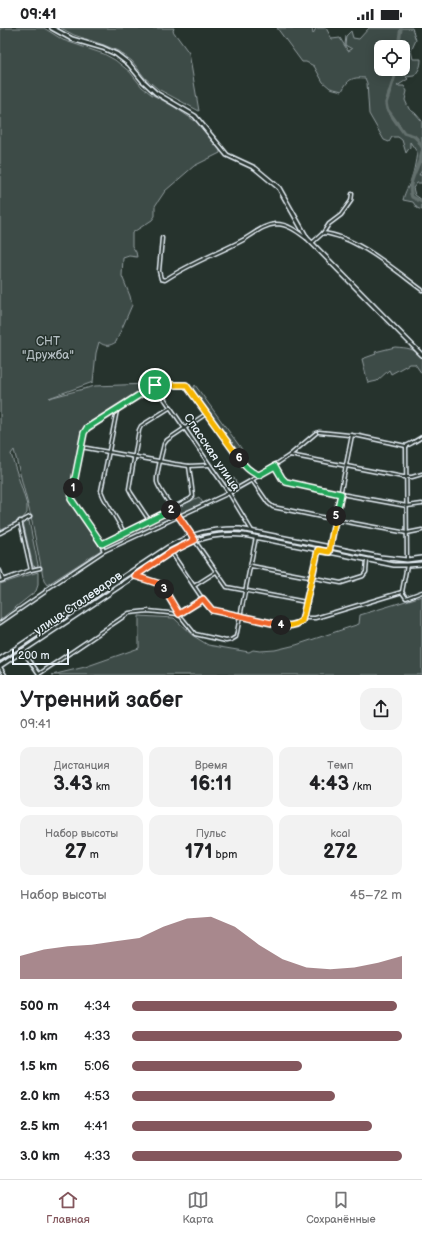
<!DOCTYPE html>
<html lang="ru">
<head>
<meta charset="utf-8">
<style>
	:root { --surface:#fff; --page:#f2f2f2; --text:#202124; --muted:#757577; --line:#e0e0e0; --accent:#84575d }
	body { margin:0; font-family:"Balsamiq Sans",sans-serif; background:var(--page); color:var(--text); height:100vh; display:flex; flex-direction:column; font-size:15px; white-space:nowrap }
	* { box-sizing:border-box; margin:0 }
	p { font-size:13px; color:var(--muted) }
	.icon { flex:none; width:22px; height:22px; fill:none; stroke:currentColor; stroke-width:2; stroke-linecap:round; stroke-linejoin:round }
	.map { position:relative; height:647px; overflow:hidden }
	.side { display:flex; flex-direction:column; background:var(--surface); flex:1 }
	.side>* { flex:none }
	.controls { position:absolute; left:374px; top:12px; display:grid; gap:8px }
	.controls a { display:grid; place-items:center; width:36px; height:36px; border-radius:8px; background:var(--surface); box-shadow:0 2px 10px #0003; font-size:20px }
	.scale { position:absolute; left:12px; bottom:10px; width:57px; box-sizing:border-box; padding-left:4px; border:2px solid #e8f1f8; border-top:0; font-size:11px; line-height:14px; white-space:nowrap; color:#e8f1f8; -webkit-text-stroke:3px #26332d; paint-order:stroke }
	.pin { position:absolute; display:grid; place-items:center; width:34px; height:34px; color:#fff; margin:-17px; border:2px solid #fff; border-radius:50%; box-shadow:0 1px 4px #0007 }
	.km { position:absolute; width:20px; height:20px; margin:-10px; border-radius:50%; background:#222; color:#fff; font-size:11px; line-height:20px; text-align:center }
	.round { display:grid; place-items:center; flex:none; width:42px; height:42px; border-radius:12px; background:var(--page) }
	.summary { display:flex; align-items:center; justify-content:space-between; height:68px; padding:0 20px }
	h1 { font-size:22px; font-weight:700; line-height:30px }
	.metrics { display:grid; grid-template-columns:repeat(3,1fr); gap:6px; height:68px; padding:4px 20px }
	.metrics div { display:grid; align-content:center; border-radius:10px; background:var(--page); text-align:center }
	.metrics b { font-size:20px; font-weight:700 }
	.metrics small { font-size:11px; font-weight:400 }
	.metrics p { font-size:11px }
	.chart { height:112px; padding:8px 20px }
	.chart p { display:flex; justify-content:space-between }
	.chart svg { width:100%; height:72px; margin-top:4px; fill:var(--accent); opacity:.7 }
	ul { padding:0 20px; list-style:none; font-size:13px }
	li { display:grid; grid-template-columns:64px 48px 1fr; align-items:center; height:30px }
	li i { height:10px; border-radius:5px; background:var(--accent) }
	.status { display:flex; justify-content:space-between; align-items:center; height:28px; padding:0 20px; background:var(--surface); direction:ltr }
	.status svg { height:11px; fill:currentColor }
	.menu { display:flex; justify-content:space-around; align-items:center; height:56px; border-top:1px solid var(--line); background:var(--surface); font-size:11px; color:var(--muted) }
	.menu a { display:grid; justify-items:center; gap:2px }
	.menu .on { color:var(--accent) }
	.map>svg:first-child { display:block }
</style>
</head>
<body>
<div class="status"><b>09:41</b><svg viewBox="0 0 49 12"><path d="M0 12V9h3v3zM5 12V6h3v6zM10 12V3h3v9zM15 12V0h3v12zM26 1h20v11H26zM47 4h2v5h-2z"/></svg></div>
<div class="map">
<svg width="422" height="647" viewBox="0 0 422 647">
	<rect width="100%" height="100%" fill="#26332d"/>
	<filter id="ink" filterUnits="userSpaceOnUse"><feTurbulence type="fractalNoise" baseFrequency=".025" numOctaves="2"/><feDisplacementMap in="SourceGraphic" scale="8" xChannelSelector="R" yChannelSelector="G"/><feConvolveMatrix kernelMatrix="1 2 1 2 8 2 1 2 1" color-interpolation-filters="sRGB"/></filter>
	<g filter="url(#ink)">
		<g fill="#3e4b47" stroke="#939ea0" fill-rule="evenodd">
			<path d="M0,0H44L63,12L104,26L115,32L130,44L142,59L151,66L173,78L198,95L220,122V125L194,138L165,163L155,178V188L152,192L132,205V218L136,224L137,229L129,228L123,230L122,248L130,268L132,277L116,314C110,318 105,319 99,314L96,325L93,354L49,370L95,358L147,356L151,357L87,398L83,404L70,471L100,517L101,522L47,557L44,553L31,489L14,422L11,426L27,477V485L23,490L0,502Z"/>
			<path d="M61,0H174L173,3L189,25L199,83L158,61L145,50L132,33L118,23L104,17L74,7Z"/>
			<path d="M277,0H312L313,6L316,0H326L332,11L340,10L348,23L352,21L345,17L346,8L351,3L353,10L359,11L369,0H412L416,12L411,23L413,31H421C421,39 419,42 414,48L406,49L408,51L397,58H404L407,63L405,72L409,81L415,85L422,93V142L419,147H422V155H417L413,160L415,167L422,172V182L417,180L413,174L403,172C405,164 406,163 409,157C413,149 416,132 417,124L410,114V119L406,125L402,112L398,109H392L389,114L384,112L369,86L367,55L365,50C352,49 348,51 342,63L330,60L323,54L314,38L306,34H302ZM381,19H403V41H381Z"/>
			<path d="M395,319C408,320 413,320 422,329V346L415,336H409L391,346L389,342L377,353L368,355L362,331L376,326L375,324Z"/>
			<path d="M195,357L241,420L246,435L193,361Z"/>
			<path d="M234,450L238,458L228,461L225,457V454Z"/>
			<path d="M199,469L203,475L180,486L176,480Z"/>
			<path d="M172,483L174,488L105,520L103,515Z"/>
			<path d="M25,493H29L38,537L37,539L33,538L23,494Z"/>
			<path d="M221,502H243L254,505L253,507L252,508L218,506L196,511L194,509L195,507Z"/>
			<path d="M256,506L328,520V522L256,508Z"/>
			<path d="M192,509V512L171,522L116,559L113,558L160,525L185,511Z"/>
			<path d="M330,520L406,533L407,536L391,535L331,523Z"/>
			<path d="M38,544V557L36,563L0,592V556Z"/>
			<path d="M110,559L112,560V562L84,580L83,577Z"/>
			<path d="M422,568V647H52L85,639L139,620V588L174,590L192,607L208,617L249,624L253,622L260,623L275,622L296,617L359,596L360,587Z"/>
			<path d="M62,591L64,593V594L25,621L22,620L23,617Z"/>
			<path d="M19,620L21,621V623L2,635H0V632Z"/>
		</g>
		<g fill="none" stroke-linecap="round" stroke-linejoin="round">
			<g stroke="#636f6d" stroke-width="3.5">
				<path d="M398,19L401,0"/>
				<path d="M397,41L386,75L387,81L404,105L414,108L418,112L422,119"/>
				<path d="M422,124C420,139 406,153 412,169L422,174"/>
			</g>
			<defs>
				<g id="street">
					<path d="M323,205L329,196L341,187L351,173L352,166"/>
					<path d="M162,210L159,243L161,251L165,252C190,235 217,226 243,212C254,206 263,197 276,196C288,196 298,204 306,210"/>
					<path d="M312,215L323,205C356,208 396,243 422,262"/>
					<path d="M155,357L229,465L252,503"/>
					<path d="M117,382L101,463L104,470L124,504"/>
					<path d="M319,404L359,408L406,418L412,415L422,409"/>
					<path d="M406,418L407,532"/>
					<path d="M81,419L175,436L189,438L209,437"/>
					<path d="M290,427L403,449H412L422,446"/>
					<path d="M275,438L282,450L286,454L341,466L407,478L422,476"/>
					<path d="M252,452L268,475L273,479L336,492L407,505L422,502"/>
					<path d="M149,492L131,465L129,461L139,402L141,398L144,396L171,379"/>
					<path d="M20,493L31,542"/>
					<path d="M0,505L30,489"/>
					<path d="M192,507C185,496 159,464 157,454C156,446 162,425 164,416L167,412L206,386"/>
					<path d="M195,513L227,559L306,574"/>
					<path d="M101,516L190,471L193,468L189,438"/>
					<path d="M330,518L352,407"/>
					<path d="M104,523L101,516L71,471L84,405L87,400L155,357H186L244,437L256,446L259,447"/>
					<path d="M171,524L206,576L212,582L288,598L299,595L303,590H315L322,588L402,564"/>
					<path d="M251,538L341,555L363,548L366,544L367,532"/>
					<path d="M0,543L3,552"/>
					<path d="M135,548L157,555L163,559L179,586L195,606L226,613L231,612L236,609L256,509"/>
					<path d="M0,553L31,542L40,540"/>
					<path d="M194,558L216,544"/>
					<path d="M402,564L407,537"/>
					<path d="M402,564L406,570L422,564"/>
					<path d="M303,590L318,522"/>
					<path d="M0,595L45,564L47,561L104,523L229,465L252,452L290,427L316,405"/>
					<path d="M23,623L39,646"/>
					<path d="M0,639L5,647"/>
					<path d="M39,646L129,585L148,583L179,586L203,571"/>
				</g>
				<g id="secondary">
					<path d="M52,0L72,11L103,20L116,26L129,36L143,53L156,65L195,88L227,127L255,140L279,160L307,210L422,327"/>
					<path d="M0,631L168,519C193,505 212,500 240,501L380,529L407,532L422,530"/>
					<path d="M0,638L171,524C196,510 216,505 244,507L394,537H407L422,536"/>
				</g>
			</defs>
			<use href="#street" stroke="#e8f1f8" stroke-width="5"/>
			<use href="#secondary" stroke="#e8f1f8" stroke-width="6"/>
			<use href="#street" stroke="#26332d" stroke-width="2"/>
			<use href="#secondary" stroke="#26332d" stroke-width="3"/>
		</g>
	</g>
	<g fill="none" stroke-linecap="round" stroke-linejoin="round" filter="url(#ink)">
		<defs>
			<path id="split-1" d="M73,460L84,405L87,400L155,357"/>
			<path id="split-2" d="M73,460L71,471L102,516L171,482"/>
			<path id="split-3" d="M164,561L160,556L135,548L171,524L195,512L173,480L171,482"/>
			<path id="split-4" d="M164,561L179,586L203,571L212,582L281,597"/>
			<path id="split-5" d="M281,597C289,598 295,598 302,593L318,522L329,524L336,488"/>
			<path id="split-6" d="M239,430C243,437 251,445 259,447L275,438L282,450L286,454L341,466L336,488"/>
			<path id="split-7" d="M155,357H186L239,430"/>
		</defs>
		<use href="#split-1" stroke="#fff" stroke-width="8"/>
		<use href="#split-2" stroke="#fff" stroke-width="8"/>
		<use href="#split-3" stroke="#fff" stroke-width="8"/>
		<use href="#split-4" stroke="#fff" stroke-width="8"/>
		<use href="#split-5" stroke="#fff" stroke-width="8"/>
		<use href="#split-6" stroke="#fff" stroke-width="8"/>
		<use href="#split-7" stroke="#fff" stroke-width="8"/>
		<use href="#split-1" stroke="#22a559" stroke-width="5"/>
		<use href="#split-2" stroke="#22a559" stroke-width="5"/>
		<use href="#split-3" stroke="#f0652b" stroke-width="5"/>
		<use href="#split-4" stroke="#f0652b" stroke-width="5"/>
		<use href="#split-5" stroke="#f5b400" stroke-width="5"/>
		<use href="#split-6" stroke="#22a559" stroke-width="5"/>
		<use href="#split-7" stroke="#f5b400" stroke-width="5"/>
	</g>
	<g text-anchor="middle" stroke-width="3" stroke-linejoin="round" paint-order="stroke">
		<g font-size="12" fill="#b5bfc3" stroke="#26332d">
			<text x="48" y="317">СНТ<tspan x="48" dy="14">"Дружба"</tspan></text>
		</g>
		<g font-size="12" fill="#e8f1f8" stroke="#26332d">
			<text transform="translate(212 424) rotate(56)" y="4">Спасская улица</text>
			<text transform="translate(78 575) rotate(-34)" y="4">улица Сталеваров</text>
		</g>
	</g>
</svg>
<div class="controls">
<a><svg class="icon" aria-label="locate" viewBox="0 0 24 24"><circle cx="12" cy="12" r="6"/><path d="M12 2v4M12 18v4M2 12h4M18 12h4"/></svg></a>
</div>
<div class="scale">200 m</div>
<div class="pin" style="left:155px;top:357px;background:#1e9e55"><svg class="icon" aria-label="arrive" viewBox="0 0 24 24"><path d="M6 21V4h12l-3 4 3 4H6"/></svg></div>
<b class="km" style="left:73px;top:460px">1</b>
<b class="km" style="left:171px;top:482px">2</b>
<b class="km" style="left:164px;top:561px">3</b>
<b class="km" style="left:281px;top:597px">4</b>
<b class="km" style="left:336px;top:488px">5</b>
<b class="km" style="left:239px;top:430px">6</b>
</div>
<section class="side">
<div class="summary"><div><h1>Утренний забег</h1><p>09:41</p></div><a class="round"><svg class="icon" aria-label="share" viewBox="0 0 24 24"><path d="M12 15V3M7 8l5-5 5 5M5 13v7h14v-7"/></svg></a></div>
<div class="metrics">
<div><p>Дистанция</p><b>3.43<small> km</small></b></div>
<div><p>Время</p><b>16:11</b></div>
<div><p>Темп</p><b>4:43<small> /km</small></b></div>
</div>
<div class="metrics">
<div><p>Набор высоты</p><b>27<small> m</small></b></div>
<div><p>Пульс</p><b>171<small> bpm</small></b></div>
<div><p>kcal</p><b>272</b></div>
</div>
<div class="chart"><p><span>Набор высоты</span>45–72 m</p>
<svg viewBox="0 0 160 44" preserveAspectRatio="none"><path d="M0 44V30L10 26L20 24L30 23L40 21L50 19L60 12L70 7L80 6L90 12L100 23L110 32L120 37L130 38L140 37L150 34L160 30V44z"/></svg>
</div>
<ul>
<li><b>500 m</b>4:34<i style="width:98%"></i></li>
<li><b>1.0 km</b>4:33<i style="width:100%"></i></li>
<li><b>1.5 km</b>5:06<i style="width:63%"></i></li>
<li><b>2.0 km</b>4:53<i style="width:75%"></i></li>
<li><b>2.5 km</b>4:41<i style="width:89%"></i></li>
<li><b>3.0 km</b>4:33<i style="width:100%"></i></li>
</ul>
</section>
<nav class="menu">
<a class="on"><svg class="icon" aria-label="home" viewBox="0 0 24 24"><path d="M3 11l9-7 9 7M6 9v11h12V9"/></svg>Главная</a>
<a><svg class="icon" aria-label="map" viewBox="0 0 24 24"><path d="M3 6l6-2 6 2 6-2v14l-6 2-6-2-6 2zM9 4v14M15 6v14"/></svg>Карта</a>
<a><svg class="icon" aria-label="saved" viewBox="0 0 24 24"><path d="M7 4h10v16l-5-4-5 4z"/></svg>Сохранённые</a>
</nav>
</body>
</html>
